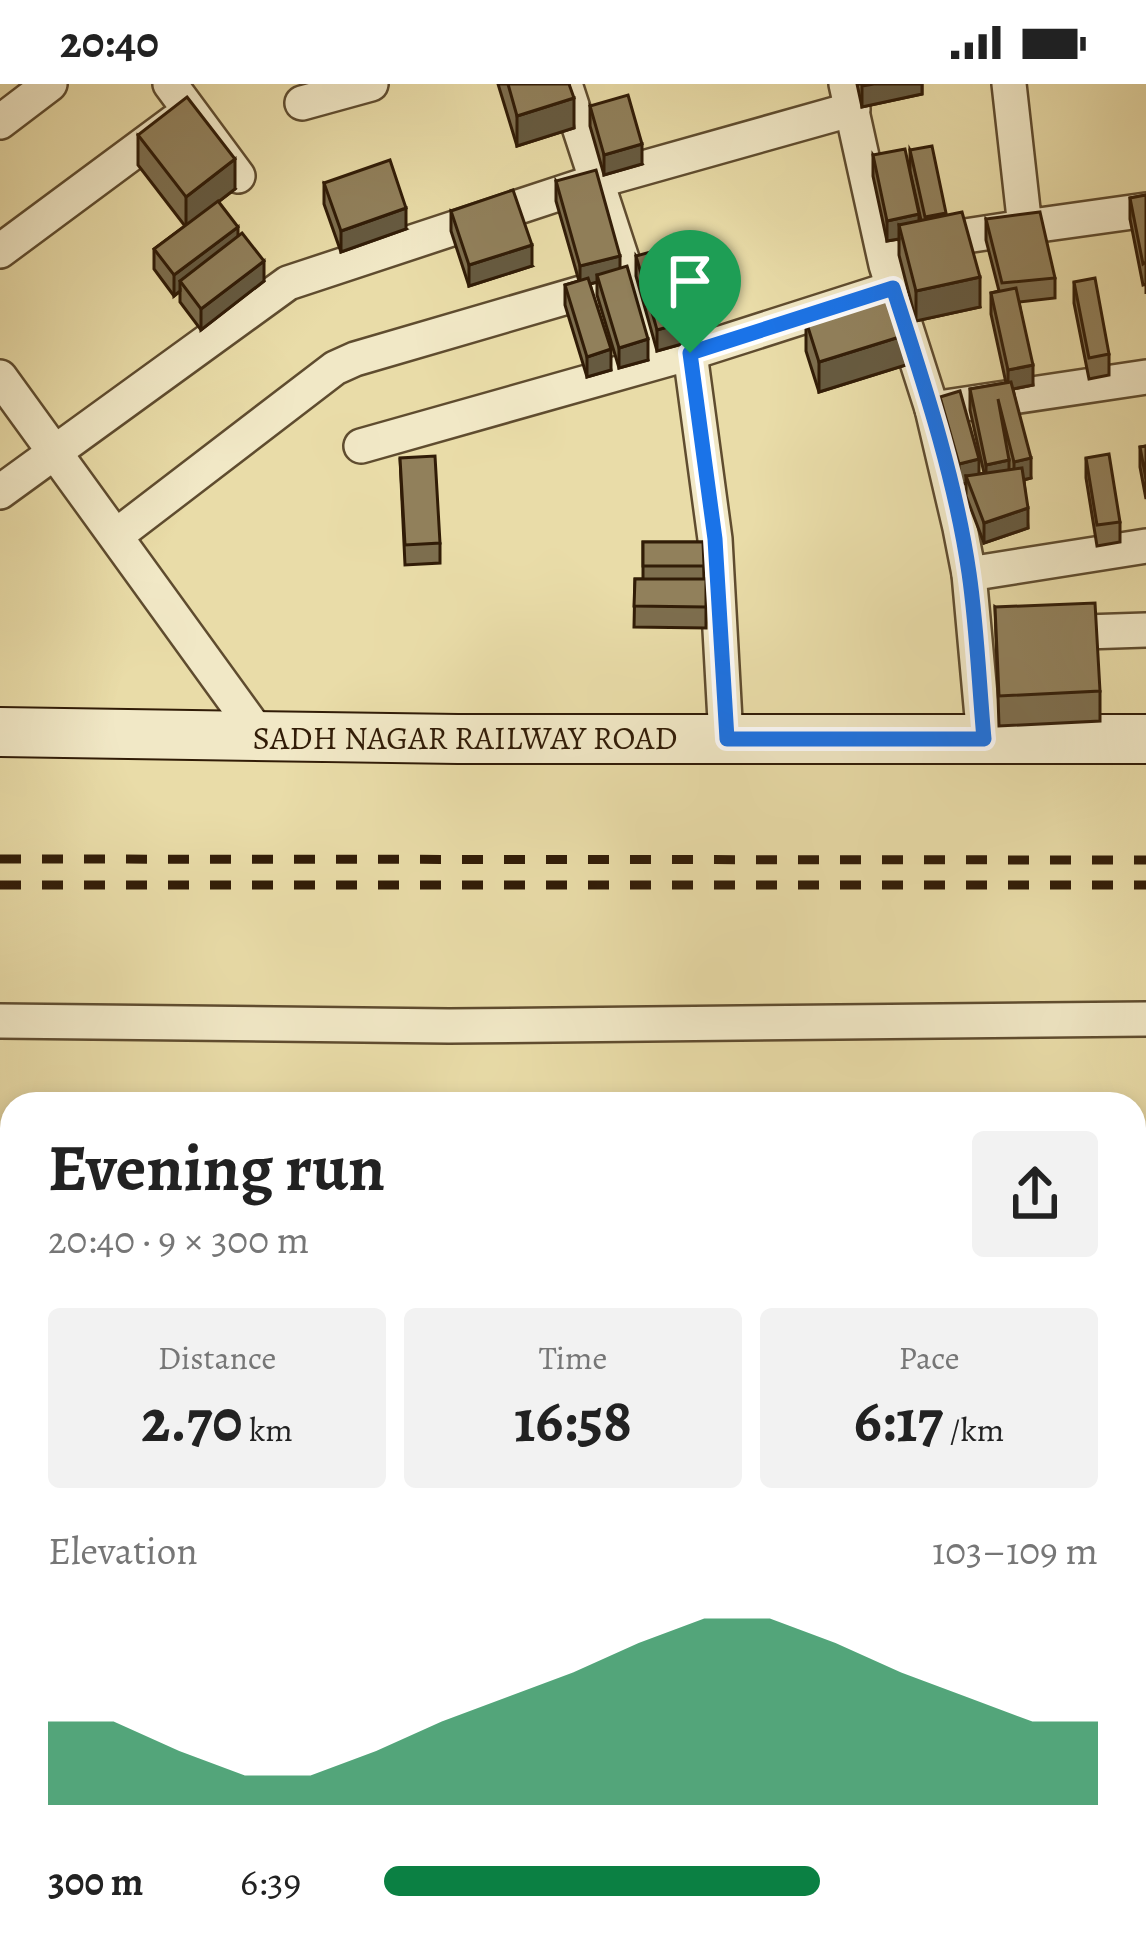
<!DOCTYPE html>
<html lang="en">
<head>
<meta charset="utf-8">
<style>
	:root { --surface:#fff; --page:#f2f2f2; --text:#222; --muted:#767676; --accent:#0b8043 }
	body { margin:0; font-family:Alegreya,serif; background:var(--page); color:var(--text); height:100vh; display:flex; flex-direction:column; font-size:45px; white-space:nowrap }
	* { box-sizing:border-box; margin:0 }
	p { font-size:39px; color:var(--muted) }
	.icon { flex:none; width:66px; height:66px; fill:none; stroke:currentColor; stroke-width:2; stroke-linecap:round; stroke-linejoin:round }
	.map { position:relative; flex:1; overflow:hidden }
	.panel { position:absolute; left:0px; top:1008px; width:1146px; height:858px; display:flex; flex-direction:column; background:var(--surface); border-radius:36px 36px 0 0; box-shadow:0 6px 18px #0003 }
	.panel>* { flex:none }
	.pin { position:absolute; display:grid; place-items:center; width:102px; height:102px; color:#fff; margin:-123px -51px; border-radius:50% 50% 50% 0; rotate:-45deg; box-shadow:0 0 12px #0007 }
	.pin .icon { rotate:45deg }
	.round { display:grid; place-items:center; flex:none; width:126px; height:126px; border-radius:12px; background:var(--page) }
	.overview { display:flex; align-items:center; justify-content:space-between; height:204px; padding:0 48px }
	h1 { font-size:66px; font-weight:700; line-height:90px }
	.metrics { display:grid; grid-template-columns:repeat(3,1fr); gap:18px; height:204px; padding:12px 48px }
	.metrics div { display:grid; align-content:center; border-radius:12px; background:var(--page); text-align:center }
	.metrics b { font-size:60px; font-weight:700 }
	.metrics small { font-size:33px; font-weight:400 }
	.metrics p { font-size:33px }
	.chart { height:336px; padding:24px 48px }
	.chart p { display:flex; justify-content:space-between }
	.chart svg { width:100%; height:216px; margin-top:12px; fill:var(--accent); opacity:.7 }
	ul { padding:0 48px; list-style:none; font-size:39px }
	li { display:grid; grid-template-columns:192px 144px 1fr; align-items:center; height:90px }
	li i { height:30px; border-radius:15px; background:var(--accent) }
	.status { display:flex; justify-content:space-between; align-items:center; height:84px; padding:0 60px; background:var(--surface); direction:ltr }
	.status svg { height:33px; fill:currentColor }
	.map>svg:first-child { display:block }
</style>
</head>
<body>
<div class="status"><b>20:40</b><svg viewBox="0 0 49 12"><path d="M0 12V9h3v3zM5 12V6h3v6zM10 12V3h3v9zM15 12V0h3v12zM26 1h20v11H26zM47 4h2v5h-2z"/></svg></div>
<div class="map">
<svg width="1146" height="1866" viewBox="0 0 1146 1866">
	<rect width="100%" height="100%" fill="#e9dca8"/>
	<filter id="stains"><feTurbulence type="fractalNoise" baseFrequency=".00167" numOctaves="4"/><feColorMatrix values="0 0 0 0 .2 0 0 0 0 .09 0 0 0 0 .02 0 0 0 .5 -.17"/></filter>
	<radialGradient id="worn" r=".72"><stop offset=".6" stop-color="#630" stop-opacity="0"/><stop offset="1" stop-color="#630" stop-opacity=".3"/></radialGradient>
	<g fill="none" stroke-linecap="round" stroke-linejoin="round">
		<defs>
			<g id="lane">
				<path d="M0,1216H12"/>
				<path d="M818,1854V1866"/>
			</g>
			<g id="street">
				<path d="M170,0L238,92"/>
				<path d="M565,0L655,276"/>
				<path d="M846,0L886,181L932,325L960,444L969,490L984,655"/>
				<path d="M1009,0L1025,143L1146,126"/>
				<path d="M302,19L371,0"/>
				<path d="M0,38L50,0"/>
				<path d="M926,158L1025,143"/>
				<path d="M0,167L174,38"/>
				<path d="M690,269L893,204"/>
				<path d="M0,293L260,652"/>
				<path d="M932,325L1146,293"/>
				<path d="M361,362L690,269L715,455L726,655"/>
				<path d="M0,408L288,199L597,97L853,25"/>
				<path d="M117,451L335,284L355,275L629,195"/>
				<path d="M969,490L1146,462"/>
				<path d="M1054,549L1146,546"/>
				<path d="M0,937L449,942L1146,935"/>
			</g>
			<path id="secondary" d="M0,648L458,655H1146"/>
		</defs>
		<use href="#lane" stroke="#5f4c2f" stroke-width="21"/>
		<use href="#street" stroke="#5f4c2f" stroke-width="38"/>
		<use href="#secondary" stroke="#311c07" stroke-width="52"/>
		<use href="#lane" stroke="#f1e8c6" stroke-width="16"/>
		<use href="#street" stroke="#f1e8c6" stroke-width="33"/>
		<use href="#secondary" stroke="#f1e8c6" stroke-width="48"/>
		<g stroke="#311c07" stroke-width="9" stroke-dasharray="21 21" stroke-linecap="butt">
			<path d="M0,775L1146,776"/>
			<path d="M0,801H1146"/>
		</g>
	</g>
	<g fill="#7d6e4e" stroke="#311c07" stroke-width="3">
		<path d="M498,0H569L574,44L517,62Z"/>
		<path d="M857,0H922V10L862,23Z"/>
		<path d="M590,22L642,80L604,91L590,42Z"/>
		<path d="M138,51L235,105L218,118L264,197L201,246L180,218V207L174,212L154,185V165L185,142L138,81Z"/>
		<path d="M910,66L946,131L980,223L916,237L899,171V155L887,157L873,92V71L919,136H921L910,87Z"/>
		<path d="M556,97L620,184L648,276L619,284L597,211V198L590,200L611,286L587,293L565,221V201L579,197L556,117Z"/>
		<path d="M324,99L406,145L341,168L324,120Z"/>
		<path d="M1146,111V210V200L1143,201L1130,135V114Z"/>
		<path d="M451,127L532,182L469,202L451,147Z"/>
		<path d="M986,135L1055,194V214L1019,218L1033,301L1013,305L1031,394L1024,396L1028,444L984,459L966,412V399L959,401L940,333V313L979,390L984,389L970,326V305L1006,299L991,230V209L999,207L986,156Z"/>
		<path d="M636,172L700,255L657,267L636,192Z"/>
		<path d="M1074,198L1109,270V291L1089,295L1074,219Z"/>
		<path d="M806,237L909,280L819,308L806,267Z"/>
		<path d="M1146,362V415L1140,383V363Z"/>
		<path d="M400,374L440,459V479L405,481Z"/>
		<path d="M1086,374L1120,438V458L1097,462L1086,394Z"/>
		<path d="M643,458H703L704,495H706V544L634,543L635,495H643Z"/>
		<path d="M995,523L1100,607V637L999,642Z"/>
	</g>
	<g fill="#665a40" stroke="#311c07" stroke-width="3">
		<path d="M874,0H922V10L862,23V2Z"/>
		<path d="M574,14V44L517,62V32Z"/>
		<path d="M642,60V80L604,91V71Z"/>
		<path d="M235,75V105L186,143V113Z"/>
		<path d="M406,124V145L341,168V147Z"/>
		<path d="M919,130V151L899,141V155L887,157V137Z"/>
		<path d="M238,143V164L180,197V207L174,212V191Z"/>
		<path d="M532,161V182L469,202V181Z"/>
		<path d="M620,172V192L597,191V198L580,203V182Z"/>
		<path d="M264,177V197L201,246V225Z"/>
		<path d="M980,193V223L916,237V207Z"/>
		<path d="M700,234V255L657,267V246Z"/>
		<path d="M909,250V280L819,308V278Z"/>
		<path d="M648,255V276L619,284V264Z"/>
		<path d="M611,265V286L587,293V273Z"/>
		<path d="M1033,281V301L1008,306V286Z"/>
		<path d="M1031,374V394L1014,398V378Z"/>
		<path d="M979,375V395L966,392V399L959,401V380Z"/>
		<path d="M1009,376V397L986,402V381Z"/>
		<path d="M1028,424V444L984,459V439Z"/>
	</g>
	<g fill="#91805b" stroke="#311c07" stroke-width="3">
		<path d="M508,0H569L574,14L517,32Z"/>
		<path d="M628,11L642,60L604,71L590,22Z"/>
		<path d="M187,13L235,75L186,113L138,51Z"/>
		<path d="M932,62L946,129L925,133L910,66Z"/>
		<path d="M905,65L919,130L887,137L873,71Z"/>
		<path d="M390,76L406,124L341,147L324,99Z"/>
		<path d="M596,86L620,172L580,182L556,97Z"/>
		<path d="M513,106L532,161L469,181L451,127Z"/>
		<path d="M1146,111V178L1143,180L1130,114Z"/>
		<path d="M218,117L238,143L174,191L154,165Z"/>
		<path d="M962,128L980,193L916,207L899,141Z"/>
		<path d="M1040,128L1055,194L1002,199L986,135Z"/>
		<path d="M242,149L264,177L201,225L180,197Z"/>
		<path d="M679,160L700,234L657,246L636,172Z"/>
		<path d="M627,182L648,255L619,264L597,191Z"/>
		<path d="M588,194L611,265L587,273L565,201Z"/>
		<path d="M1095,194L1109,270L1089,274L1074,198Z"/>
		<path d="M1016,204L1033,281L1008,286L991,209Z"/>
		<path d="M896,210L909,250L819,278L806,237Z"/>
		<path d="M1011,298L1031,374L1014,378L998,315L1009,376L986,381L970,305Z"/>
		<path d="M960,307L979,375L959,380L940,313Z"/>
		<path d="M1146,362V395L1140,363Z"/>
		<path d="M1109,370L1120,438L1097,441L1086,374Z"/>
		<path d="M435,372L440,459L405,461L400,374Z"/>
		<path d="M1022,384L1028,424L984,439L966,392Z"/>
		<path d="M643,458H703L704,482H643Z"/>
		<path d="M635,495H706V523L634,522Z"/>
		<path d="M1095,519L1100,607L999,612L995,523Z"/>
	</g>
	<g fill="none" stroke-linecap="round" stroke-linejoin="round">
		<defs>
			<path id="route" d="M893,204C923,297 955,392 969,489C977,544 979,600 984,655H727L715,455L690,269Z"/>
		</defs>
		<use href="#route" stroke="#fff" stroke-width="24"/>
		<use href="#route" stroke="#1a73e8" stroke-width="15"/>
	</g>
	<g text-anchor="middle" stroke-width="12" stroke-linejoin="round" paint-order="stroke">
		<g font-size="33" fill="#311c07" stroke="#f1e8c6">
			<text x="465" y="665">SADH NAGAR RAILWAY ROAD</text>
		</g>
	</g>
	<rect width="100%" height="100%" filter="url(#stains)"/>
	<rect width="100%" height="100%" fill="url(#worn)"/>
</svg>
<div class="pin" style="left:690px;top:269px;background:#1e9e55"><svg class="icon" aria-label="arrive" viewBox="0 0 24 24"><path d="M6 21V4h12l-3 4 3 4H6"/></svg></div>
<section class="panel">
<div class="overview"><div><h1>Evening run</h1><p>20:40 · 9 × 300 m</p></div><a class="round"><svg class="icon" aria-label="share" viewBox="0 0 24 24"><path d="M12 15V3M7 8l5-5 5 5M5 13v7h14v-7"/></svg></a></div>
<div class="metrics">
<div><p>Distance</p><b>2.70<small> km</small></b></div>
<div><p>Time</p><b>16:58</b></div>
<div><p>Pace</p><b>6:17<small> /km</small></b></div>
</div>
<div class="chart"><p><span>Elevation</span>103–109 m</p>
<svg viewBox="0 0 160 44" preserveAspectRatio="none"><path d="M0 44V27L10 27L20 33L30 38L40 38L50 33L60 27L70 22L80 17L90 11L100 6L110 6L120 11L130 17L140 22L150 27L160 27V44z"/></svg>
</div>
<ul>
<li><b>300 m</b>6:39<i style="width:61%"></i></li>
</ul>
</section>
</div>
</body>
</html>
